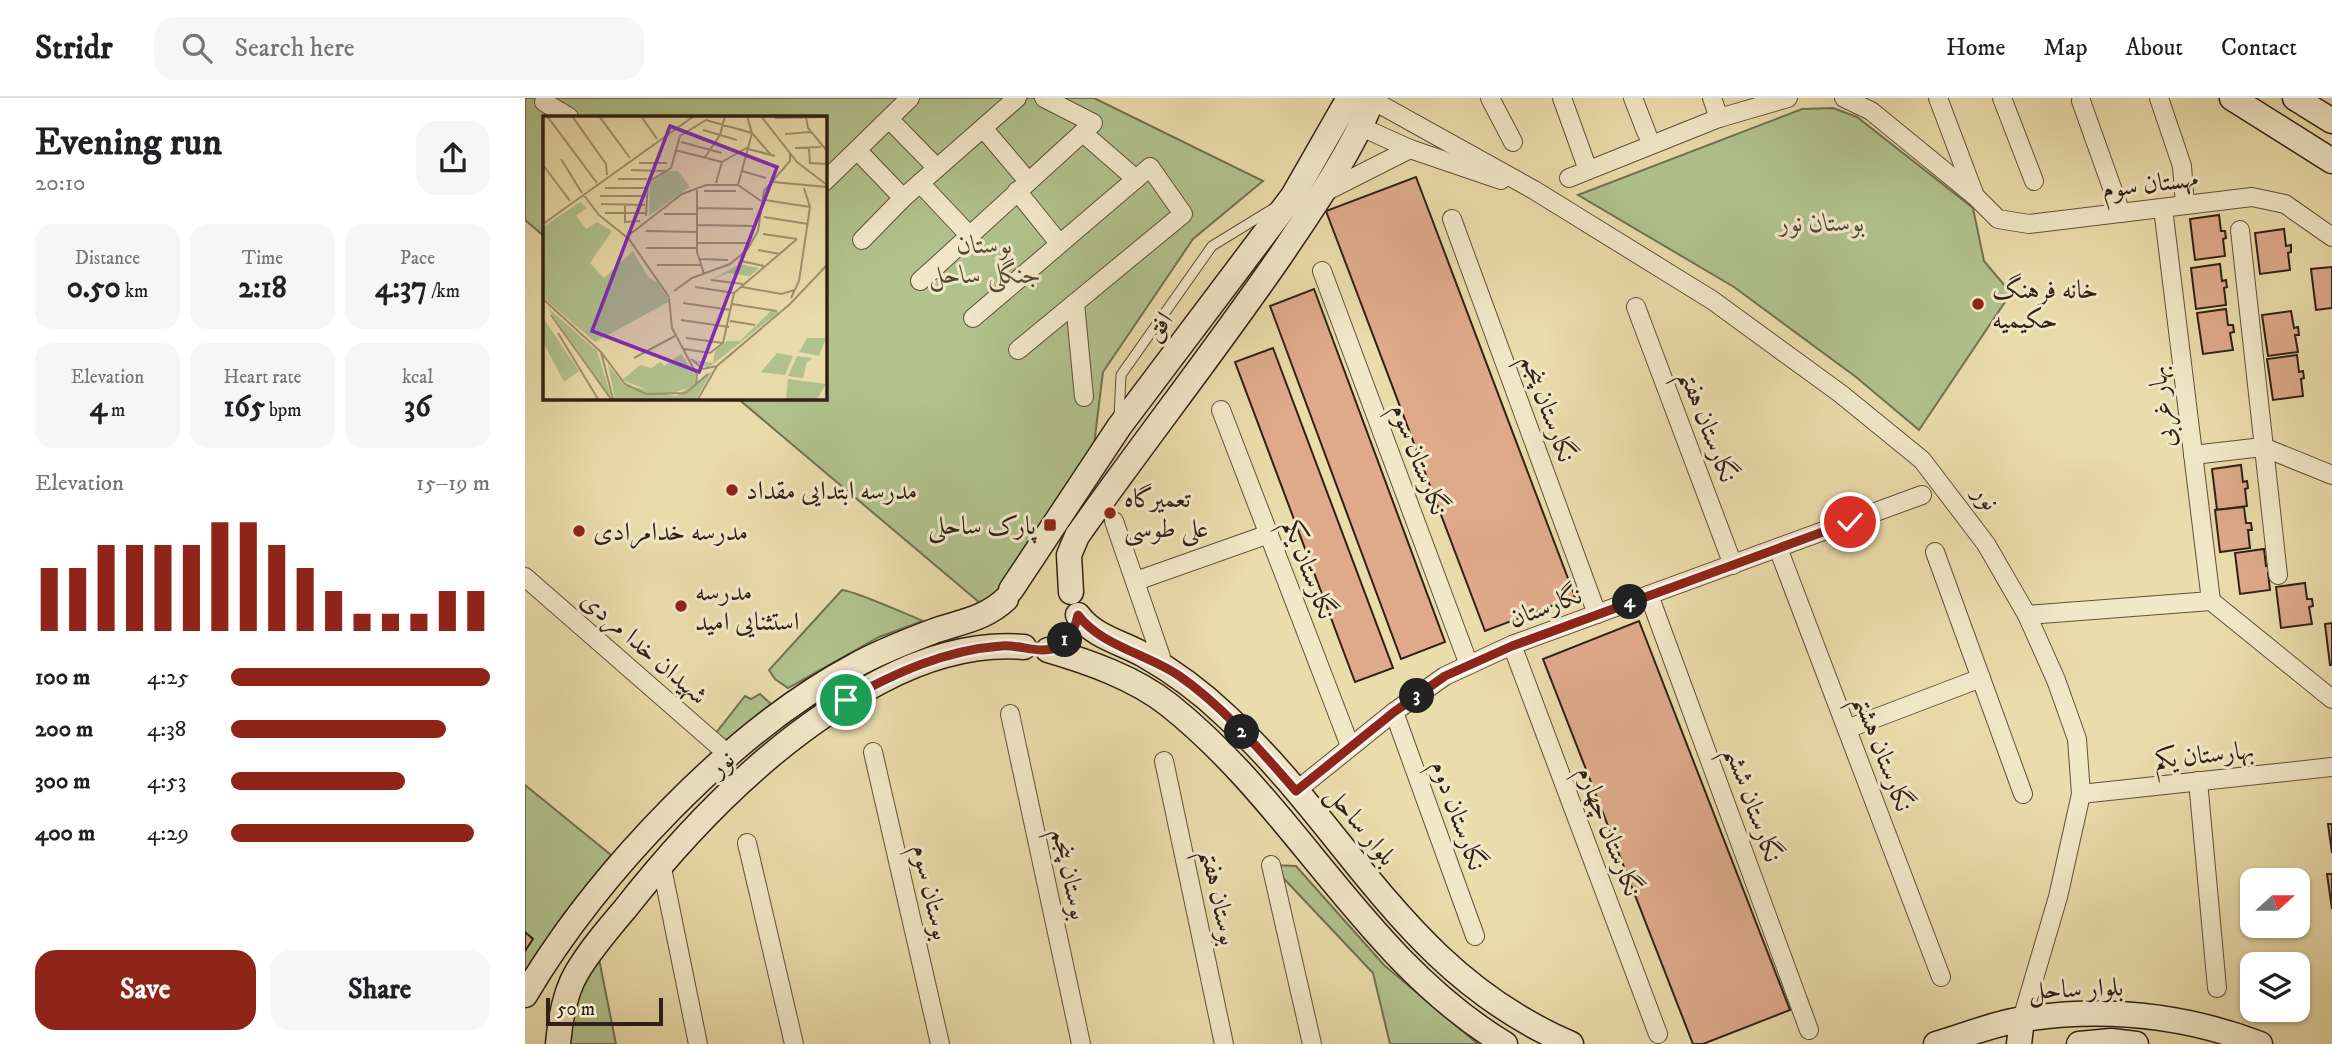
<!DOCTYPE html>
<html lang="en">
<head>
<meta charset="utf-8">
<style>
	:root { --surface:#fff; --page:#f6f6f6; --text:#202124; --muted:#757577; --line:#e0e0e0; --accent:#8f2418 }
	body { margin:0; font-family:"IM FELL DW Pica",Amiri,serif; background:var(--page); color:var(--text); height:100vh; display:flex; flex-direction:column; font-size:26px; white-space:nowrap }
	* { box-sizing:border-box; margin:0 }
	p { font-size:23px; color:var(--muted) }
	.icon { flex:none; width:38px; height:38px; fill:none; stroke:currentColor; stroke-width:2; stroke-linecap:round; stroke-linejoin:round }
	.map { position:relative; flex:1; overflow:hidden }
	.panel { display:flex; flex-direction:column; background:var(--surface); width:525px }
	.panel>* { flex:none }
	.needle { width:46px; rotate:69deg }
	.controls { position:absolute; left:1715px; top:770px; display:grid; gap:14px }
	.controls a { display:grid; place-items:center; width:70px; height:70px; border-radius:14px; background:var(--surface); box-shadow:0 2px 5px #0004; font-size:35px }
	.scale { position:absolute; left:21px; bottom:18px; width:117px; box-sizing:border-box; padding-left:7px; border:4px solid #312016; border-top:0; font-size:19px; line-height:24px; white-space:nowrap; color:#312016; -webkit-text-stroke:5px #f2e8c8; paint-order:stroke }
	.pin { position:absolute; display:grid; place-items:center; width:60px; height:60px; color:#fff; margin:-30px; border:4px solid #fff; border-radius:50%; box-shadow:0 2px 7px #0007 }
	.km { position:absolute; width:35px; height:35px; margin:-18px; border-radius:50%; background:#222; color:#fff; font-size:19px; line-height:35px; text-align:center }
	.round { display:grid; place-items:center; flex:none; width:74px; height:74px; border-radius:21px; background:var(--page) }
	.head { display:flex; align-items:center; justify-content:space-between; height:119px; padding:0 35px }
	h1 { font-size:38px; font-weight:700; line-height:52px }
	.stats { display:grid; grid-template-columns:repeat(3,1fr); gap:10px; height:119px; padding:7px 35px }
	.stats div { display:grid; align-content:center; border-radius:18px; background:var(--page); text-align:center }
	.stats b { font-size:30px; font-weight:700 }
	.stats small { font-size:19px; font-weight:400 }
	.stats p { font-size:19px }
	.chart { height:196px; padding:14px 35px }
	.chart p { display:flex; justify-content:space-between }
	.chart svg { width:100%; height:126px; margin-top:7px; stroke:var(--accent); stroke-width:6 }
	.primary-button { display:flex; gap:14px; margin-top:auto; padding:14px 35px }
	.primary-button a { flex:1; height:80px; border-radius:21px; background:var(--accent); color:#fff; font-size:28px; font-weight:700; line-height:80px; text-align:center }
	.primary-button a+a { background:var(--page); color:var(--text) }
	ul { padding:0 35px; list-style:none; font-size:23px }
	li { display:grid; grid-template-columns:112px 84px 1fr; align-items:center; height:52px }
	li i { height:18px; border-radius:9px; background:var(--accent) }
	header { display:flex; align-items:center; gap:42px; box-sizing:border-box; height:98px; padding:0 35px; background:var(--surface); border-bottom:2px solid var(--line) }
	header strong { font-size:33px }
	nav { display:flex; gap:38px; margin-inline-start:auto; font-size:24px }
	.search { width:490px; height:63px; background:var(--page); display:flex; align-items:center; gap:18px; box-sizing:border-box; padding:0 24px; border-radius:21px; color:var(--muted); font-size:26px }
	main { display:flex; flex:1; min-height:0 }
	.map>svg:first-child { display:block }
</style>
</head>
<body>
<header>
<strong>Stridr</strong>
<div class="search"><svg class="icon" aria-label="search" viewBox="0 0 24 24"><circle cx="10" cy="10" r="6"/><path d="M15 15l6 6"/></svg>Search here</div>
<nav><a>Home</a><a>Map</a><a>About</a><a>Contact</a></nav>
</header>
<main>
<section class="panel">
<div class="head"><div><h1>Evening run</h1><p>20:10</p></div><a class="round"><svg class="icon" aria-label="share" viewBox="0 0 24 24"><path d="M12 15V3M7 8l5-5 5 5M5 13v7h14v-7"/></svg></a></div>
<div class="stats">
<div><p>Distance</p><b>0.50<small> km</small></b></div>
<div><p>Time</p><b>2:18</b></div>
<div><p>Pace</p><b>4:37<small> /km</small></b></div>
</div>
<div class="stats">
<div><p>Elevation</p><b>4<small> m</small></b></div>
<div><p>Heart rate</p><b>165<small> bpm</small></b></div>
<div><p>kcal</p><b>36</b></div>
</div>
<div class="chart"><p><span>Elevation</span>15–19 m</p>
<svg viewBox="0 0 160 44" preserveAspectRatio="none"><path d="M5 44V22M15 44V22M25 44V14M35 44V14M45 44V14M55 44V14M65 44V6M75 44V6M85 44V14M95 44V22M105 44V30M115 44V38M125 44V38M135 44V38M145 44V30M155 44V30"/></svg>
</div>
<ul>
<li><b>100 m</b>4:25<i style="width:100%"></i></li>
<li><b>200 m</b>4:38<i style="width:83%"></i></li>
<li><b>300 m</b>4:53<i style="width:67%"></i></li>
<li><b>400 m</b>4:29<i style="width:94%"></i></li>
</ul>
<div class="primary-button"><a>Save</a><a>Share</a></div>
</section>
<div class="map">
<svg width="1807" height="946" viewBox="0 0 1807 946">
	<rect width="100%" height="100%" fill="#ebdcab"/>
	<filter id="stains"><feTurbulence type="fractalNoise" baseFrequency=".00286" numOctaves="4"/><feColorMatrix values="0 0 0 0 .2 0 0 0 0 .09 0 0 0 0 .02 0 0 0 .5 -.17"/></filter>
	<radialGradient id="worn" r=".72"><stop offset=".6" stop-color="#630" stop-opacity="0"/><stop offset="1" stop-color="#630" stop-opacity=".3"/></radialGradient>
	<g fill="#b1c28e" stroke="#717152" stroke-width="2">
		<path d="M0,0H569L738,83L668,141L578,274L567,363L461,510L211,299H299V19H19V138L0,122Z"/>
		<path d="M1308,10L1332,19L1448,110L1459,163L1486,195L1394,332L1331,279L1209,189L1053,97L1277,11Z"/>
		<path d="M317,492C330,493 381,516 398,523L354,539L263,590L250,581L244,572Z"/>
		<path d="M235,596L246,606L200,644L191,635L220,598L226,601Z"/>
		<path d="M0,687L86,757L38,817L0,873Z"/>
		<path d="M746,767L771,768L859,867L953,946H865L848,875Z"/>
		<path d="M74,861L91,946H38L43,912Z"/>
	</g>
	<g fill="#deaa8b" stroke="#312016" stroke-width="2">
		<path d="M891,79L1050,499L960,533L801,113Z"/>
		<path d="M1694,117L1696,133H1700L1701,140L1698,141L1700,158L1670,162L1665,121Z"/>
		<path d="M1759,131L1761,148L1766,147V154L1763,155L1765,172L1735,176L1730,135Z"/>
		<path d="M1695,166L1697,183L1701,182L1702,189L1699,190L1701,207L1671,211L1666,170Z"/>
		<path d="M1807,169V210L1791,212L1786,171Z"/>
		<path d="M789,191L920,544L876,561L745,208Z"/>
		<path d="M1701,211L1703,227H1708L1709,234L1705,235L1708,252L1678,256L1672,215Z"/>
		<path d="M1766,213L1769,230L1773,229L1774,237H1770L1773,254L1743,258L1737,217Z"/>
		<path d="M748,250L868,570L830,584L710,264Z"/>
		<path d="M1772,257L1774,274L1778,273L1779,280L1776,281L1778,298L1748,302L1742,261Z"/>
		<path d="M1716,367L1718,384L1722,383L1723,390L1720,391L1722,408L1692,412L1687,371Z"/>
		<path d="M1719,409L1721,425H1726L1727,432H1723L1725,450L1695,454L1690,412Z"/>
		<path d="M1739,451L1741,468L1746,467V474L1743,475L1745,492L1715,496L1710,455Z"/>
		<path d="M1780,485L1782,501H1787L1788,508L1784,509L1787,526L1756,530L1751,489Z"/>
		<path d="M1114,523L1265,912L1178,946H1168L1018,561Z"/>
		<path d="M1807,525V567H1805L1800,526Z"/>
		<path d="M1803,726H1807V755Z"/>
		<path d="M1802,776H1807V811Z"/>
		<path d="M0,834L8,841L0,853Z"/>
	</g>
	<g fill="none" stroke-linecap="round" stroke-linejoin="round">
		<defs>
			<path id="lane" d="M594,319L596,277L687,148L749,110"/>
			<g id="street">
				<path d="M965,0L988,44"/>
				<path d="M1037,0L1063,72"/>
				<path d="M1108,0L1122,36"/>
				<path d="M1187,0L1194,20"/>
				<path d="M1319,0L1346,13L1450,98L1473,121L1504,126L1727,99L1760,106L1807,139"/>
				<path d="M1413,0L1450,98"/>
				<path d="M1477,0L1509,83"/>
				<path d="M1634,0L1657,68L1660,107"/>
				<path d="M847,2L1009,92L1187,202L1316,296L1397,362L1461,446L1502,517L1531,582L1552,641L1556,696L1533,799L1497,921"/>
				<path d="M1556,3L1596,115"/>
				<path d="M19,4L44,19"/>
				<path d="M364,21L412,70"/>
				<path d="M834,28L885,51L976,82"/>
				<path d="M458,30L503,83"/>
				<path d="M558,35L611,81"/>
				<path d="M332,52L378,100"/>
				<path d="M1044,80L1194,20L1263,0"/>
				<path d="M299,84L385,0"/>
				<path d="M395,85L444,137"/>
				<path d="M492,93L534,145"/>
				<path d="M798,95L885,51"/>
				<path d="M1638,110L1686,503"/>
				<path d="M927,121L1072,516"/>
				<path d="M1715,132L1753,477"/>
				<path d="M337,142L378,100L492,0"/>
				<path d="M797,173L944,567"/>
				<path d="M395,183L568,25L519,0"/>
				<path d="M550,205L559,299"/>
				<path d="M1111,209L1208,467"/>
				<path d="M448,220L625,69L658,116L493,252"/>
				<path d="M696,312L825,648"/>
				<path d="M1668,357L1738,349L1807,377"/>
				<path d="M589,423L636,559"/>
				<path d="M1253,450L1416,879"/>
				<path d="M1410,454L1498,696"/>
				<path d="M0,479L205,658"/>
				<path d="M611,483L744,436"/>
				<path d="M1124,497L1284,932"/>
				<path d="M1686,503L1807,601"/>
				<path d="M1502,517L1686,503"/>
				<path d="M987,547L1133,936"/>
				<path d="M869,614L950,838"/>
				<path d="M485,616L556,946"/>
				<path d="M1322,631L1456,580"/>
				<path d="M348,654L415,946"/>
				<path d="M639,663L699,946"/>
				<path d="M1673,683L1692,890"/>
				<path d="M771,693L869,614L920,578L987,547L1397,397"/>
				<path d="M1556,696L1807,669"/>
				<path d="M222,745L269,946"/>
				<path d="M136,765L173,946"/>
				<path d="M746,767L787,946"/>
			</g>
			<g id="secondary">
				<path d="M1707,0L1807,63"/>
				<path d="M1770,0L1807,23"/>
				<path d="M486,492L594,329L768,98L824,0"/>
				<path d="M546,494L544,457L552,438C619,343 690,253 756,157C789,108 826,55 848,0"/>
				<path d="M553,517C569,539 596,544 619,557C649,574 676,594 700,617C824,731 880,875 1046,946"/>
				<path d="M523,552C564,564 610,580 644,607C770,707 840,862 980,946"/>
				<path d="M0,897C72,776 206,633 331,567C356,553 383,543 409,533C435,524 460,521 481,501"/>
				<path d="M33,946C35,923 40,894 52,874C65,852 83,831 100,811C169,723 256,635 356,583C400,560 450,545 499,549"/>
				<path d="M1411,946C1440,938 1469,925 1499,921C1579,909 1659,917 1735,946"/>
				<path d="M1494,946L1497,921"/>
				<path d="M1554,946L1586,943L1611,946"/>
			</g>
		</defs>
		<use href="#lane" stroke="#604f3b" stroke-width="11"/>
		<use href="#street" stroke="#604f3b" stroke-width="20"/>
		<use href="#secondary" stroke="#312016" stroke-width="27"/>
		<use href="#lane" stroke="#f2e8c8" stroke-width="9"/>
		<use href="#street" stroke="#f2e8c8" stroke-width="18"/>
		<use href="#secondary" stroke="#f2e8c8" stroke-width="24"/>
	</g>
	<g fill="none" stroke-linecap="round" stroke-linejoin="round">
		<defs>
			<path id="route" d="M321,602C370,575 420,552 476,548C496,546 516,558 534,548C546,541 550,529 553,517C575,547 622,556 653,577C698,608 735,652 771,693L869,614L920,578L987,548L1325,424"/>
		</defs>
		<use href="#route" stroke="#fff" stroke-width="14"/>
		<use href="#route" stroke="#8f2418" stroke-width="9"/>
	</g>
	<g fill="#8f2418" stroke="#f2e8c8" stroke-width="2.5">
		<circle cx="1453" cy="206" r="7"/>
		<circle cx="207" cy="392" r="7"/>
		<circle cx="585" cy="415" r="7"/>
		<rect x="518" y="420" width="14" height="14" rx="3.5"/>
		<circle cx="54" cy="433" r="7"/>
		<circle cx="156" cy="508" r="7"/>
	</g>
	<g text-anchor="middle" stroke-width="6" stroke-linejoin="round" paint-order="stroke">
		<g font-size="26" fill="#312016" stroke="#f2e8c8">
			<text transform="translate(1625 85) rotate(-7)" y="9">مهستان سوم</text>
			<text transform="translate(633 228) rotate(-53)" y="9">افق</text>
			<text transform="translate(1636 309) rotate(-97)" y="9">بهار غربی</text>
			<text transform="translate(1024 310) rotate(70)" y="9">نگارستان پنجم</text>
			<text transform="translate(1184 328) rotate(69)" y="9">نگارستان هفتم</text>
			<text transform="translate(895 361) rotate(69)" y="9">نگارستان سوم</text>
			<text transform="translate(1462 399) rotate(53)" y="9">نور</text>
			<text transform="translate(785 471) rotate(69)" y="9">نگارستان یکم</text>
			<text transform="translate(1020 508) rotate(-20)" y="9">نگارستان</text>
			<text transform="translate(120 549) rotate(41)" y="9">شهیدان خدا مردی</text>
			<text transform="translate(1359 655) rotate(69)" y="9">نگارستان هشتم</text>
			<text transform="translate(1679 656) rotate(-6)" y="9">بهارستان یکم</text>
			<text transform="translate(196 665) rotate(-42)" y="9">نور</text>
			<text transform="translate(1229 706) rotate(70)" y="9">نگارستان ششم</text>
			<text transform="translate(934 717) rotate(70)" y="9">نگارستان دوم</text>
			<text transform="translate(837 727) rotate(51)" y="9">بلوار ساحل</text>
			<text transform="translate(1085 733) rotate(69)" y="9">نگارستان چهارم</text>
			<text transform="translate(546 776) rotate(78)" y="9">بوستان پنجم</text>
			<text transform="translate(407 794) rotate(77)" y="9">بوستان سوم</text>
			<text transform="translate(695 799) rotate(78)" y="9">بوستان هفتم</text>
			<text transform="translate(1551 890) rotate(-2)" y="9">بلوار ساحل</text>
		</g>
		<g font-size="26" font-style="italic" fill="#514834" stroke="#f2e8c8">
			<text x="1297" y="133">بوستان نور</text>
			<text x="460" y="155">بوستان<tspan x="460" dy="30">جنگلی ساحل</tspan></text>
		</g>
		<g font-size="26" fill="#312016" stroke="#f2e8c8" text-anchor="start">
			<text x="1467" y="200">خانه فرهنگ<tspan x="1467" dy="30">حکیمیه</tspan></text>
			<text x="221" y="401">مدرسه ابتدایی مقداد</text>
			<text x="599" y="409">تعمیرگاه<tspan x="599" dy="30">علی طوسی</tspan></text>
			<text x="511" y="436" text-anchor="end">پارک ساحلی</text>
			<text x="68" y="442">مدرسه خدامرادی</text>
			<text x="170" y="502">مدرسه<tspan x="170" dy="30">استثنایی امید</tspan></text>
		</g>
	</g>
	<g transform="translate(18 18)">
		<rect width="284" height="284" fill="#ebdcab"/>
		<path d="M124,55H135L147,71L106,100L107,67ZM37,86L44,92L33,99L43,113L54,106L69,115L47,147L61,162L90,135L105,161L114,166L127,185L52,226L0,181V111ZM197,148L216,152L207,160L185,157L168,164ZM4,191L54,235L69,283ZM228,195L236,196L165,252L149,244L170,247L172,235L184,225H197ZM0,202L36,255L21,266L0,226ZM264,222H283L276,240L256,236ZM234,237L250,240L242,259L218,256ZM138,238L153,260L151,270L120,280L79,264L97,249L108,252L118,246L121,250ZM254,240L270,242L264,246L260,262L245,260ZM65,249L81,269L133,280L169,255L153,283H72ZM245,263L283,268L274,283H243Z" fill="#b1c28e"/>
		<path fill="none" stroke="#a1916f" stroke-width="2" d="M4,0L54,67M29,0L63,48L64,59M56,0L87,42M98,0L114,23M218,0L254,46L284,69M263,1L265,12L284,35M232,2L284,1M160,14L194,24M242,18L268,16M138,26L179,37M252,32L278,31M266,32L267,47L284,48M205,33L232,40M132,34L179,46M162,41L177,19L182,0M18,43L39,77M179,46L205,31M96,47H124M0,49L27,85M88,54L122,55M199,55L223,62M75,63H104M230,66L284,71M173,67L179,46M195,69L209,17L228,39M62,72H103M154,74V136L161,158M161,75H193M40,78L56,99L86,123L126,181M57,80H103M222,84L267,91M58,88L102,89M82,89V106L97,105M154,92L210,93M62,97H103M121,98H154M103,100L105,66L128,52L137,20L163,4L209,17L204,0M221,101L265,108M0,108L151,0M154,109L210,110M103,115L154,116M220,118L254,123M86,119L139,78L163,69H195L218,85M154,127H204M103,132H154M215,134L237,138M156,143L185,144M198,145L221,150M114,149H158M168,164L200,168M152,171L191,177M199,171L238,178L252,174M131,175L149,162L187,148L204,134L215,115L221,75L247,45V38M126,182L129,212L154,259L153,268M248,182L256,165L267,91L261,72M0,183L58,236L70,283M140,187L188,194M189,188L234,195M8,199L68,283M138,204L186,211M187,205L212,209M15,217L55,283M143,222L180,227M141,233L167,237L180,227L191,177L254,123M58,236L82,268L103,278L143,277L165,258M91,242L132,220M148,243L160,253L174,250M155,283L174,250L247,188L284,149"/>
		<path fill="#7b2cbf" fill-opacity="0.15" stroke="#7b2cbf" stroke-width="3.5" d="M127,10L234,51L156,256L49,215Z"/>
		<rect width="284" height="284" fill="none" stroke="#312016" stroke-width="3.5"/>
	</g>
	<rect width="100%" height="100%" filter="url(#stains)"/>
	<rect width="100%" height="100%" fill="url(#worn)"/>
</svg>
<div class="controls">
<a><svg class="needle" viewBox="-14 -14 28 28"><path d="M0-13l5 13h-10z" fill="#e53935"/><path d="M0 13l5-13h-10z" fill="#757577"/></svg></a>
<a><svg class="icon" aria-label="layers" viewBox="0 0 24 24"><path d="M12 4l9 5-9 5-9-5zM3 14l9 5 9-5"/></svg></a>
</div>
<div class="scale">50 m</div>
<div class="pin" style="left:321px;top:602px;background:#1e9e55"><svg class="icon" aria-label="arrive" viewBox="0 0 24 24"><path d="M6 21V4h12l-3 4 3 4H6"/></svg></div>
<div class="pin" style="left:1325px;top:424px;background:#d93025"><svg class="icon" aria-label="check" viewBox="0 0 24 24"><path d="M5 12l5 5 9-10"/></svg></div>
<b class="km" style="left:540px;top:542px">1</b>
<b class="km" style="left:717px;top:634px">2</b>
<b class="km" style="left:892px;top:598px">3</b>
<b class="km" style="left:1105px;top:504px">4</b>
</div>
</main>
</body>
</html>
